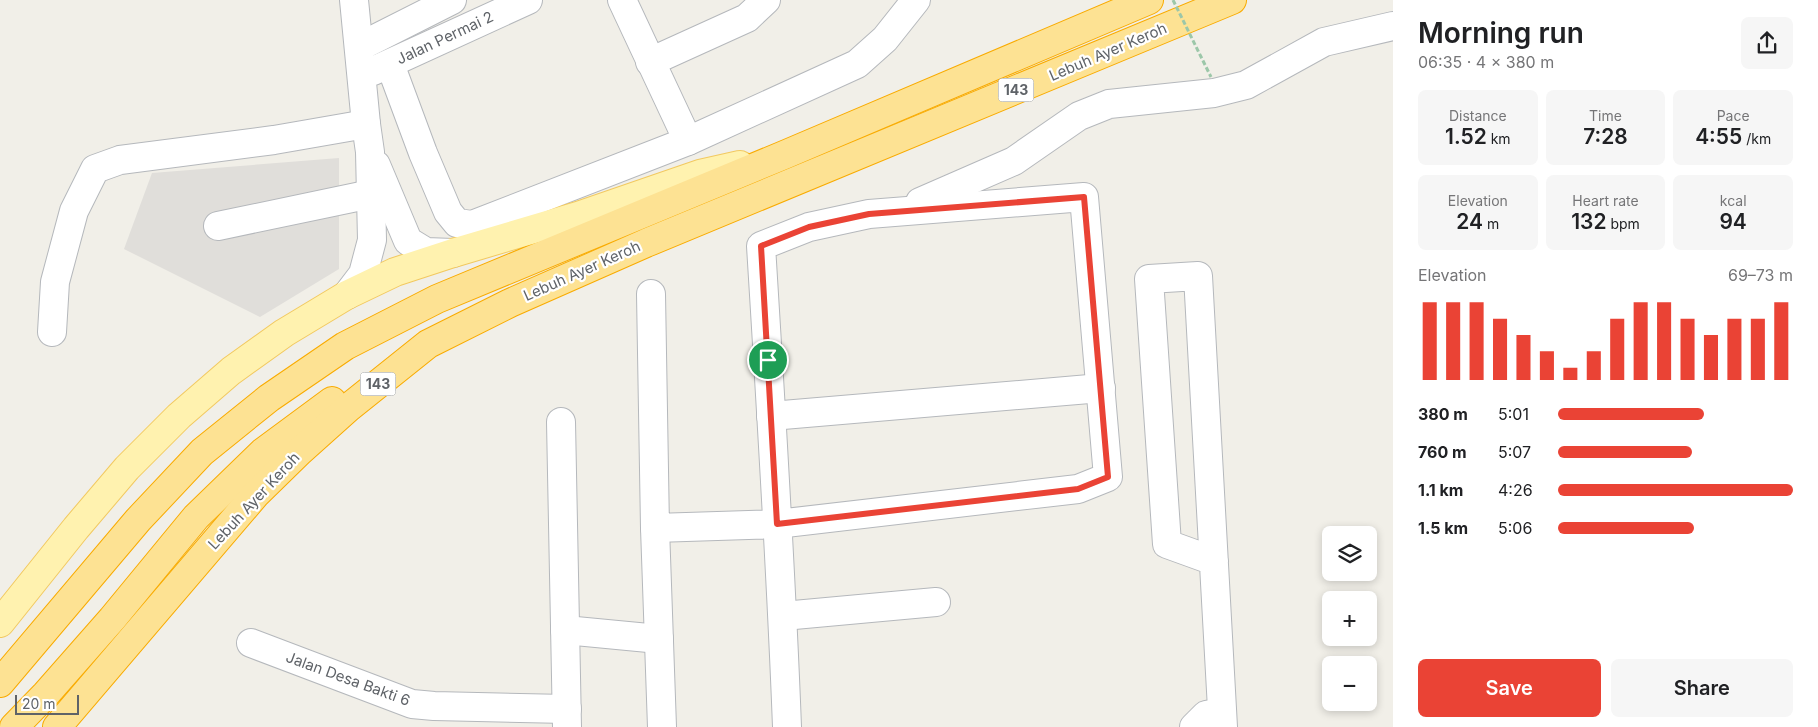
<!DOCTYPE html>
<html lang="en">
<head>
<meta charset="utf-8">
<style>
	:root { --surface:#fff; --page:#f6f6f6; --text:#202124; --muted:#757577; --accent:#ea4335 }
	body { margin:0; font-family:Inter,sans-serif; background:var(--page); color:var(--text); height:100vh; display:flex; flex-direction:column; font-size:19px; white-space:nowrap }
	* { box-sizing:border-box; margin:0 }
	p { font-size:16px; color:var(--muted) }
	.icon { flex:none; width:28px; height:28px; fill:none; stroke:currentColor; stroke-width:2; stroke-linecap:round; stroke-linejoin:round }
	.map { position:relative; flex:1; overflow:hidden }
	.drawer { display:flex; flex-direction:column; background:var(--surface); width:425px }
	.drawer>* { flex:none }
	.fabs { position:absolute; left:1322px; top:526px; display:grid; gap:10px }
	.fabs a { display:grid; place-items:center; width:55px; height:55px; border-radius:8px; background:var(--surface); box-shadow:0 2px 8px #0003; font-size:25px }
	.scale { position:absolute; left:15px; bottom:12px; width:64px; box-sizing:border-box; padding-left:5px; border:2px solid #5f6368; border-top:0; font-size:14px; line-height:18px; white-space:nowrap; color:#5f6368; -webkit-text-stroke:4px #fff; paint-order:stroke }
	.pin { position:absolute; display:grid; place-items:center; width:42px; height:42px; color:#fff; margin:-21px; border:2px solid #fff; border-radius:50%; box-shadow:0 1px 5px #0007 }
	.round { display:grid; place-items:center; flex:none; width:52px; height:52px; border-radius:8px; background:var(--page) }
	.head { display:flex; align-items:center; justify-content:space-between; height:85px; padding:0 25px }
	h1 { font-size:28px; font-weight:600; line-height:38px }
	.stats { display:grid; grid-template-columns:repeat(3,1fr); gap:8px; height:85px; padding:5px 25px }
	.stats div { display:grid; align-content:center; border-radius:8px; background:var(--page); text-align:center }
	.stats b { font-size:21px; font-weight:600 }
	.stats small { font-size:14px; font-weight:400 }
	.stats p { font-size:14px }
	.chart { height:140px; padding:10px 25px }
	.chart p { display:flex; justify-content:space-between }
	.chart svg { width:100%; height:90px; margin-top:5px; stroke:var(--accent); stroke-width:6 }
	.primary-button { display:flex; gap:10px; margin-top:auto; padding:10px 25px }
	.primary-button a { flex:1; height:58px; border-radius:8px; background:var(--accent); color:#fff; font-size:20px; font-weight:600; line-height:58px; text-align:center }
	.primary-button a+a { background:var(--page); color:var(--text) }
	ul { padding:0 25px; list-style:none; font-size:16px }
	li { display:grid; grid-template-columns:80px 60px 1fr; align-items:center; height:38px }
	li i { height:12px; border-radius:6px; background:var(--accent) }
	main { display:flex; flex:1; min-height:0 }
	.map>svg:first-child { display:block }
</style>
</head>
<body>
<main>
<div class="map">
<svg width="1393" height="727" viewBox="0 0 1393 727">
	<rect width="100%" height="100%" fill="#f1efe8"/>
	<path fill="#e0deda" d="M339,158V269L260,317L124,249L152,173Z"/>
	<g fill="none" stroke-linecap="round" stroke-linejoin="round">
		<defs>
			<g id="minor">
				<path d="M622,0L688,141"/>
				<path d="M359,47L452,0"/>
				<path d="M650,62L747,18L766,0"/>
				<path d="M390,64L423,153L448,212L457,223L472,225L688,141L857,64L885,39L916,0"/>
				<path d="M373,71L528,0"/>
				<path d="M376,165L408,241L426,252L453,253"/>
				<path d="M920,202L1014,161L1079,116L1109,104L1214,93L1246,85L1324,42L1393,26"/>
				<path d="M218,226L371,194"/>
				<path d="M651,294L655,528L777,524L1078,489L1108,477L1084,197L869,214L809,227L761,246C771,407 781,567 787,727"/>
				<path d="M347,295L363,274L372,240L370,152L366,124L354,0"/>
				<path d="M52,332L55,282L74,211L95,169L120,160L274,140L366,124"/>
				<path d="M771,416L1101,388"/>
				<path d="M561,422L567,727"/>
				<path d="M655,528L662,727"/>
				<path d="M1214,561L1167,544L1149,279L1198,276L1223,727"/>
				<path d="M783,616L936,602"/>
				<path d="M565,630L659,639"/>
				<path d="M251,643L412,704L434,706L567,709"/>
				<path d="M1194,727L1206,715L1222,712"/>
			</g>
			<path id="major" d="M0,623L76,528L127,468L179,416L231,371L284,333L347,295L395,272L453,253L578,216L700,174L740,165"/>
			<g id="highway">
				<path d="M0,683L138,520L202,452L269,398L345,346L437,299L784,155L1149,0"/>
				<path d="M14,727L46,694L112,619L196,517L263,452L332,401"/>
				<path d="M57,727L256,494L300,451L348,408L428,344L510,303L646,243L1232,0"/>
			</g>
		</defs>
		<use href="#minor" stroke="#b5b8bc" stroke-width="30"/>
		<use href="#major" stroke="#f2c960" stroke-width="30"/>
		<use href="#highway" stroke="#f9ab00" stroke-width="30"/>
		<use href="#minor" stroke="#fff" stroke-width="28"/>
		<use href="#major" stroke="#fff2af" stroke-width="28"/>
		<use href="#highway" stroke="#fde293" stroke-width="28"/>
		<path stroke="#9cc7a9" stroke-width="3" stroke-dasharray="5 2.5" stroke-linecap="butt" d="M1173,0L1211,77"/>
	</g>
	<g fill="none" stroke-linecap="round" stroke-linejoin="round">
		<defs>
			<path id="route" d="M1084,197L1108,477L1078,489L777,524L761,246L809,227L869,214Z"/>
		</defs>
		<use href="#route" stroke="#fff" stroke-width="10"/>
		<use href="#route" stroke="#ea4335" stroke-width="6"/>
	</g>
	<g text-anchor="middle" stroke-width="4.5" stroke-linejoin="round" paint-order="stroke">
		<g fill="#fff" stroke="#8f9295" stroke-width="1">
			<rect x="998.5" y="78.5" width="35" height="23" rx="4"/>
			<rect x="360.5" y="372.5" width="35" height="23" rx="4"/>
		</g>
		<g font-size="14" font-weight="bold" fill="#5f6368">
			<text x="1016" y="95">143</text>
			<text x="378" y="389">143</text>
		</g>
		<g font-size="15" fill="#5f6368" stroke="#fff">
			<text transform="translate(445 38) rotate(-25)" y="5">Jalan Permai 2</text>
			<text transform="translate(1108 52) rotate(-23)" y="5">Lebuh Ayer Keroh</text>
			<text transform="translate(582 271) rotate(-24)" y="5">Lebuh Ayer Keroh</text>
			<text transform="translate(254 501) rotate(-47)" y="5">Lebuh Ayer Keroh</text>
			<text transform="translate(348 679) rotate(20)" y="5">Jalan Desa Bakti 6</text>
		</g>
	</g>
</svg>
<div class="fabs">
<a><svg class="icon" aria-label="layers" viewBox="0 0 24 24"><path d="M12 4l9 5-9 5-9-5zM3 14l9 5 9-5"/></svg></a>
<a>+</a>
<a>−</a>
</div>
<div class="scale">20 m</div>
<div class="pin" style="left:768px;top:360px;background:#1e9e55"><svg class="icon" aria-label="arrive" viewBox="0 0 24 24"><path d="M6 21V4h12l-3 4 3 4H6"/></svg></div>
</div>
<section class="drawer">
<div class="head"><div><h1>Morning run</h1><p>06:35 · 4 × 380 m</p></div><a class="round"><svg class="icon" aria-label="share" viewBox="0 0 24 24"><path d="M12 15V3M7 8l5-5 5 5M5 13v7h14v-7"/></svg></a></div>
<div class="stats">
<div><p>Distance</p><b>1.52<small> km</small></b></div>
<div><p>Time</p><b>7:28</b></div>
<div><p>Pace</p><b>4:55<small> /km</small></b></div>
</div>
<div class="stats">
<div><p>Elevation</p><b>24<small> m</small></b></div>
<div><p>Heart rate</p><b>132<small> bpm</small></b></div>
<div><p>kcal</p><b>94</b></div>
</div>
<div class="chart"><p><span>Elevation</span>69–73 m</p>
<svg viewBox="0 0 160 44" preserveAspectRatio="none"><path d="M5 44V6M15 44V6M25 44V6M35 44V14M45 44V22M55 44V30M65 44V38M75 44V30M85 44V14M95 44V6M105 44V6M115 44V14M125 44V22M135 44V14M145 44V14M155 44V6"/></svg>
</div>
<ul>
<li><b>380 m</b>5:01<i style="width:62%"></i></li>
<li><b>760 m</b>5:07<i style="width:57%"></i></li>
<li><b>1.1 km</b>4:26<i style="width:100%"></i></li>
<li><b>1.5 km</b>5:06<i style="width:58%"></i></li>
</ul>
<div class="primary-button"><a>Save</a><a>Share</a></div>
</section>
</main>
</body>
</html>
